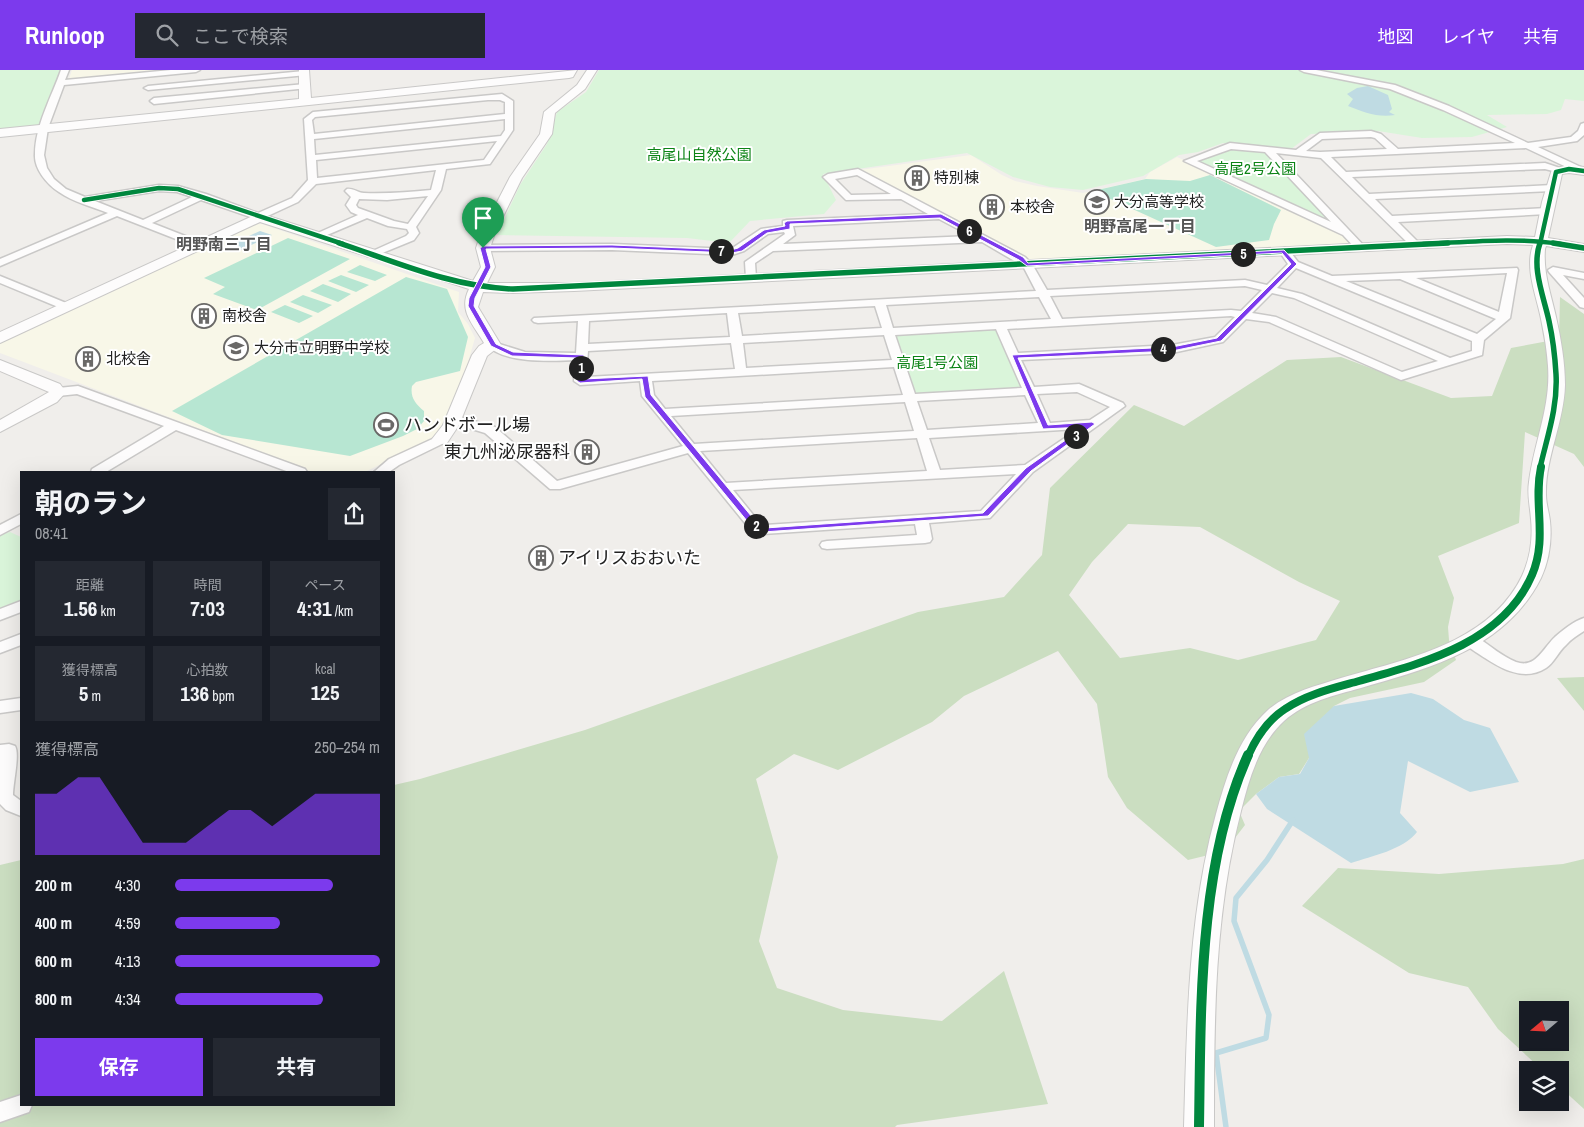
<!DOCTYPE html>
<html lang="ja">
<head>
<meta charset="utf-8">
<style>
	:root { --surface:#171b24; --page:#242831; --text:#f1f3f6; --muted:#9ea1a6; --accent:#7c3aed }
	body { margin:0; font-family:"Archivo Narrow","Noto Sans JP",sans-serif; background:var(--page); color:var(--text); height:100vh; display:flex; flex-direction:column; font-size:19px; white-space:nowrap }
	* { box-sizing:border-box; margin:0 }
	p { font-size:16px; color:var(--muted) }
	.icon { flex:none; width:28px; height:28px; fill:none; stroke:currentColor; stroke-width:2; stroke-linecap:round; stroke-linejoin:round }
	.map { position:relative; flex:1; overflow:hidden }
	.side { position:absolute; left:20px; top:401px; width:375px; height:635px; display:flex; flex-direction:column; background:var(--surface); border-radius:0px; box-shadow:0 5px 20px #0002 }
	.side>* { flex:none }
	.needle { width:32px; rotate:251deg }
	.buttons { position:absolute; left:1519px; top:931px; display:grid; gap:10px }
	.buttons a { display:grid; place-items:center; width:50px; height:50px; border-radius:0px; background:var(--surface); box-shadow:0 5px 20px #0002; font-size:25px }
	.pin { position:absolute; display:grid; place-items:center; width:42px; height:42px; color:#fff; margin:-51px -21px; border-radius:50% 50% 50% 0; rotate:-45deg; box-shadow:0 0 5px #0007 }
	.pin .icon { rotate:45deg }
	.km { position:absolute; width:25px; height:25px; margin:-12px; border-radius:50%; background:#222; color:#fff; font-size:14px; line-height:25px; text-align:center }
	.round { display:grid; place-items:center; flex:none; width:52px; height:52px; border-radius:0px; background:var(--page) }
	.summary { display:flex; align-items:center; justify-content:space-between; height:85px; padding:0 15px }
	h1 { font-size:28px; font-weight:700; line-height:38px }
	.figures { display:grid; grid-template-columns:repeat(3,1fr); gap:8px; height:85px; padding:5px 15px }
	.figures div { display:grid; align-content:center; border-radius:0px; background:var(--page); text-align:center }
	.figures b { font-size:21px; font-weight:700 }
	.figures small { font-size:14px; font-weight:400 }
	.figures p { font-size:14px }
	.chart { height:140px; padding:10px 15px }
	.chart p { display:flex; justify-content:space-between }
	.chart svg { width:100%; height:90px; margin-top:5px; fill:var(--accent); opacity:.7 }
	.button { display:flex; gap:10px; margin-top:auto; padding:10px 15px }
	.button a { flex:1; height:58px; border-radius:0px; background:var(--accent); color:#fff; font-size:20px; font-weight:700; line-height:58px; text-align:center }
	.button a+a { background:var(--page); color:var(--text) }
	ul { padding:0 15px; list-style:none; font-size:16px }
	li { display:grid; grid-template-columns:80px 60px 1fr; align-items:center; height:38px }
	li i { height:12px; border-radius:6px; background:var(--accent) }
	header { display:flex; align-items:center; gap:30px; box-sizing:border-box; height:70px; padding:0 25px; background:var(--accent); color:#fff }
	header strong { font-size:24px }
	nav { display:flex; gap:28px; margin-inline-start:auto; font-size:18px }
	.search { width:350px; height:45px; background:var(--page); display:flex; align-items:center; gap:12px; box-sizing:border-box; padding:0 18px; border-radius:0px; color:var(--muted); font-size:19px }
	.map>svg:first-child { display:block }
</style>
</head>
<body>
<header>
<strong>Runloop</strong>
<div class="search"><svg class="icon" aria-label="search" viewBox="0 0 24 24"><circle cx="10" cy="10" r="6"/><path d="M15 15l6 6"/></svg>ここで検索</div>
<nav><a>地図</a><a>レイヤ</a><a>共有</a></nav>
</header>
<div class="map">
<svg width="1584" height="1057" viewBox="0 0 1584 1057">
	<rect width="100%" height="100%" fill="#f0eeeb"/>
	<g fill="#f8f7e8">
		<path d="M72,0H184L73,10L69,9Z"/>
		<path d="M971,85L1002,105L1015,111L1037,116L1083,123L1145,109L1150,102L1177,87L1343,163L1351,172L1349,173L1030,190L859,100Z"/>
		<path d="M253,154H262L459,222L458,242L468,254L475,268L464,306L450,345L436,367L365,402H313L0,283V273Z"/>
	</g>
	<g fill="#cbdec1" fill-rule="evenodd">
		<path d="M1560,227L1584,244V397L1574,384L1525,362L1519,453L1438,486L1454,528L1448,557L1449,570L1456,590L1424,612L1350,628L1334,636L1309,688L1299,704L1279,707L1256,724L1239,741L1245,755L1225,781L1188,790L1127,738L1108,707L1097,634L1058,581L964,626L932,652L838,700L794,684L756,709L778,787L759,871L777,918L843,940L942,951L1004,901L1048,1034L897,1055L895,1057H0V795L21,790V1035H394V715L420,709L585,660L918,542L1004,527L1042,485L1050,418L1134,335L1184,356L1287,290L1341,287L1451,328L1492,326L1511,278L1559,269ZM1128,454L1200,457L1299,512L1340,531L1316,570L1238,590L1190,578L1120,588L1069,525L1092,492Z"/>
		<path d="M1584,607V641L1557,608Z"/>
		<path d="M1584,789V1039L1560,1017V1000H1542L1498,959L1468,917L1409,903L1302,836L1338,798L1439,804L1563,794ZM1528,940H1560V972H1528Z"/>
	</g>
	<g fill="#daf5da">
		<path d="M0,0H60L40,55L35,57L0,61Z"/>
		<path d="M599,0H1584V31L1565,29L1561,40L1547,44L1487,45L1507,57L1472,67L1422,68L1378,61L1311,64L1291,79L1223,73L1198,82L1179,85L1143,106L1083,120L1050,117L1013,107L967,83L823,104L836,130L824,144L750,151L729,173L687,168L497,165L520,115L547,74L557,42L586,22Z"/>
		<path d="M1232,77L1266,82L1333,153H1329L1196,93V91Z"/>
		<path d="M994,259L997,260L1022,316L1019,318L918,325L913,322L895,266Z"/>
		<path d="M10,462L21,467V531L0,540V465Z"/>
	</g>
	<g fill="#b7e6d2">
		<path d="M1210,105L1281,140L1274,154L1269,170L1216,177L1093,121L1146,109L1190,111Z"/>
		<path d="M288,168L350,189L257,240L213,224L225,217L204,208Z"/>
		<path d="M360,195L387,205L375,211L347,202Z"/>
		<path d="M341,205L369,215L356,222L328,211Z"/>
		<path d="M406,207L447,219L468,267L460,301L416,312L412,316C410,327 415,334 424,341V351L417,359L403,366L350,386L222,365L172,341Z"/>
		<path d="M323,214L351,224L338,232L310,221Z"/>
		<path d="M303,225L332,235L318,243L290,232Z"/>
		<path d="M285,235L313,246L299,253L271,242Z"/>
	</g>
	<g fill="#bfdbe3">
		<path d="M1368,16L1388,25L1392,39L1389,42L1395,45C1378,48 1363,42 1348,36L1353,29L1347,24L1357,18Z"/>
		<path d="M260,161L272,165L241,180L229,175Z"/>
		<path d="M1411,623L1433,629L1464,650L1490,658L1519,712L1470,722L1408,691L1400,743L1417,762C1403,780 1372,786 1351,793L1267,739L1256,724L1279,707L1300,704L1309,688L1304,664L1334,636Z"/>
	</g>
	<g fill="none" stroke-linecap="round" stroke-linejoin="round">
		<path stroke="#bfdbe3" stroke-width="5.5" d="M1226,1057L1216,983L1266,968L1269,945L1234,851L1236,828L1267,790L1293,750"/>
		<defs>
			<g id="minor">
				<path d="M61,0H69L65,10L171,0H200L196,2L64,15L48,58L44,85L47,98L54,109L66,119L85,127L159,115L178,116L206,124L258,143L292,128L308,110L304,49L313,42L502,24L513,31V60L490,94L446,99L441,120L416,157L419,163L414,170L375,186H367L366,184L406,166L409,163L407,159L388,156L367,148L320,168L316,169L311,166L358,145L351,142L346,135L351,127L345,121L347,119C354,118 357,123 364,123C387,124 409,122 431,120L436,100L316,114L298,132L259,150L201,130L152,153L203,173L204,175L199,178L117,146L0,196V189L108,143C93,137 73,132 59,122C47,114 34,99 35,84C35,56 52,26 61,0ZM488,30H500L505,32V44L314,64L312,50L315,47ZM505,49V60L501,66L315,85L314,69ZM497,71L484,90L317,108L316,90ZM159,121L177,122L192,127L143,150L95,131ZM428,126L408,154L394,151L358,138L356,135L359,129L387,130Z"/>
				<path d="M1300,0H1316L1395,15L1449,36L1528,73L1571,67L1578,61L1581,54L1584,53V65L1577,71L1538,77L1583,98L1584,101L1577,102L1526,78L1331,87L1346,102L1545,93L1566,100L1561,103L1545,99L1352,107L1369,124L1552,115L1557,118L1552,121L1375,129L1392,146L1547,138L1552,141L1547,144L1398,152L1421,175L1416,178L1412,177L1321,88L1276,83L1366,178L1365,180H1357L1343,165L1184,91L1230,73L1296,80L1320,63L1371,61L1381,64L1398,79L1515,73L1443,40L1390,19L1304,2ZM1371,67L1375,68L1387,79L1320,82L1306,81L1322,69ZM1231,79L1265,82L1331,152L1197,91Z"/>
				<path d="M304,1L308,3L307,5L148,20L144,18L148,16Z"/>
				<path d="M305,14L309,16L308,18L154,34L150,31L154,28Z"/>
				<path d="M858,99L1025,187L1032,194L1047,220L1245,210L1267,215L1288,194L1279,181L1284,178L1288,179L1298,192L1332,206L1517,198L1518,200L1510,248L1484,270L1482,285L1401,310L1269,252L1246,249L1223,272L1172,283L1021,290L1034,317L1079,314L1123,333L1125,336L1033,402L990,448L929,453L932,469L930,472L925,473L827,479L822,478L820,475L822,472L827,471L917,465L915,454L763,464L749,458L688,383L560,419H550L485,363L449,352L447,349L453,345L495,357L557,411L683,376L642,326L640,311L580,315L574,311L575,290C552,291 504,294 487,275L493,272L525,282L576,283L578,251L538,253L534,252L532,250L534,248L1036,221L1023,196L982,172L773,181L755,193L756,208L751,211L746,208L745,192L785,164L784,162L768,164L744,181L732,185L612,180L483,181L478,178L483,175L612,174L731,179L761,159L783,156V151L787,150L928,144L901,129L846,130L823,107L828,104ZM857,105L891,124L851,125L835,109ZM939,149L971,166L783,174L795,165L793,156ZM1296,198L1472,271V281L1450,288L1302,224L1277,218ZM1507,203L1499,242L1416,208ZM1400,209L1496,249L1477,264L1346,211ZM1245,216L1262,220L1241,241L1231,240L1062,249L1050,226ZM1272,223L1294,228L1438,291L1402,302L1276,247L1252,243ZM1039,227L1051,249L893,258L886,235ZM875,236L882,258L742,266L738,243ZM727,243L730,267L588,274L589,251ZM1231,246L1235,247L1215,267L1172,275L1018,283L1007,259ZM996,259L1022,318L915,324L895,265ZM884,265L892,290L746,298L743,273ZM731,273L735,299L586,307L588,281ZM894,297L903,325L665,339L654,325L652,311ZM1077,322L1110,337L1090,350L1050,353L1037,324ZM1025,325L1038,353L927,360L917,331ZM905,332L914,361L694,374L671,346ZM1078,359L1025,395L940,400L929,368ZM917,368L927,401L726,413L700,381ZM1016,404L981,441L765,455L759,452L733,420Z"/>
				<path d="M1553,197L1584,203V209L1563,205L1584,228V238L1580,237L1549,202L1548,200Z"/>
				<path d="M0,206L71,235L73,237L67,240L63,239L0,213Z"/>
				<path d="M78,316L305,399L307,402H289L176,360L106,402H91L92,399L164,356L77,324L58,326L52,322L58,318Z"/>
				<path d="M441,365L446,366L447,369L446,372L399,395L389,402H374L389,389Z"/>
				<path d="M21,444V454L0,465V455Z"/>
				<path d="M21,531V542L0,550V539Z"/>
				<path d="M1584,548V561C1578,565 1571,569 1566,575C1558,582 1554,593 1546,598C1518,616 1488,589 1465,575L1463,571L1465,567L1471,566L1477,567C1489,575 1503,587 1516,592C1536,599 1543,578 1555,567C1563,560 1574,551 1584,548Z"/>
				<path d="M21,564V575L0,583V572Z"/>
				<path d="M21,628V640L0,643V631Z"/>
				<path d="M9,674L15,676C20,684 13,713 13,725L21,731V746L6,740L0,734V675Z"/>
				<path d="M21,1025V1035H32L29,1042L0,1052V1032Z"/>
			</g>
			<g id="tertiary">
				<path d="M299,0H309L311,28L577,0L573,7L569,8L0,67V59L299,29Z"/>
				<path d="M587,0H597L585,19L555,43L552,64L522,108L495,163L490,178L495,197L487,213H574L1507,166L1535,167L1542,132L1552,99L1569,95L1584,97V105L1569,103L1562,104L1548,168L1584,174V182L1546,176L1545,179C1543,203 1551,224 1556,247C1561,269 1565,293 1565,315C1564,353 1545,388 1546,425C1546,434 1549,442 1550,451C1552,470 1549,491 1541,508C1506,578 1431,598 1361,618C1335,625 1305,632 1284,651C1259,674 1249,709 1241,741C1214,845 1214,950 1214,1057H1184C1187,952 1188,846 1216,744C1226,707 1239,666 1268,640C1289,622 1316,616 1341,608C1406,589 1490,573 1522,506C1530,489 1533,468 1531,449C1530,436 1527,425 1529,412C1534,372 1551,337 1548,296C1547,282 1545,268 1542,254C1538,229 1524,200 1533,175L1507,174L574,221L513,223L483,222L478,237L501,275L487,286L459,355L447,373L441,374L435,373L432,369L443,355L472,285L479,276L484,273C473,254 458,241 469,219L260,152L0,273V262L259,143L473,211L481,197L476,178L481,163L510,107L540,64L544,42L577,15Z"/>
				<path d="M0,290L60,314L66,322L57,332L0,362V350L49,322L0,301Z"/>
			</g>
		</defs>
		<use href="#minor" stroke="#c9c8c7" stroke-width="3"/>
		<use href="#tertiary" stroke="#c9c8c7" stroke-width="2"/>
		<use href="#minor" fill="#fdfcfc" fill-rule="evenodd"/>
		<use href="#tertiary" fill="#fdfcfc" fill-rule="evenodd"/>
		<defs>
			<g id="cycleway-far3">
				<path d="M84,130L159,118L178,119L343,174"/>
				<path d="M1423,174C1469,172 1515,167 1561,174"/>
				<path d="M1540,174L1556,102L1569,99L1584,101"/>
			</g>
			<g id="cycleway-far2">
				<path d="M339,173C396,192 452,217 513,219L1448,173"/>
				<path d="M1540,173C1531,198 1544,227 1549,251C1553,269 1555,287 1556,304C1558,337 1547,367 1540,398"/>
				<path d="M1553,173L1584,178"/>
			</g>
			<path id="cycleway-far1" d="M1248,686C1256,668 1268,650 1285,639C1307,624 1334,618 1359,611C1423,593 1503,573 1532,505C1548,468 1533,434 1541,397"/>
			<path id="cycleway" d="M1199,1057C1201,937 1198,796 1248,685"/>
		</defs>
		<use href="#cycleway-far3" stroke="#fff" stroke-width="6"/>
		<use href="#cycleway-far2" stroke="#fff" stroke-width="8"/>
		<use href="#cycleway-far1" stroke="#fff" stroke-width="11"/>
		<use href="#cycleway" stroke="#fff" stroke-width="13"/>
		<use href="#cycleway-far3" stroke="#00873e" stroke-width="4.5"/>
		<use href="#cycleway-far2" stroke="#00873e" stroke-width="5.5"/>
		<use href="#cycleway-far1" stroke="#00873e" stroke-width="8"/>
		<use href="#cycleway" stroke="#00873e" stroke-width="10"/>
	</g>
	<path fill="#7c3aed" stroke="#fff" fill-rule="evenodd" d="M941,144L1023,187L1028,193L1284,180L1297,194L1221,271L1172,281L1018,288L1048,355L1092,352L1095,354L1031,401L988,446L763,462L752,457L645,327L642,309L580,313L577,311L578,288L512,286L491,276L468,236L469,228L485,197L480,178L483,176L612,175L731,180L738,178L764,160L785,156L784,153L787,151ZM940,148L1019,190L1027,196L1282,183L1291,194L1217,268L1172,277L1012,285L1043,359L1084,357L1026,398L983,443L765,458L757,453L651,325L648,306L583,309L584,285L513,282L496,274L474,236L475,228L491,197L486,179L612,178L732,183L742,181L767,163L790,159V154Z"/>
	<defs>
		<symbol id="building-ring" viewBox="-11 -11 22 22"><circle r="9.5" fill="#fff" stroke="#6a6968" stroke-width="1.5"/><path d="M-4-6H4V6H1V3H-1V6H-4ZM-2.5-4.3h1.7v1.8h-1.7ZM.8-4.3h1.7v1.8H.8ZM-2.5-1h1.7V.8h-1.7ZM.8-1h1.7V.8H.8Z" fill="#6a6968"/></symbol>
		<symbol id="school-ring" viewBox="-11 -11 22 22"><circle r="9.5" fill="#fff" stroke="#6a6968" stroke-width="1.5"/><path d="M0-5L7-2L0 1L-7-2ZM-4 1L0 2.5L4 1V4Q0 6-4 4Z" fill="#6a6968"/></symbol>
		<symbol id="stadium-ring" viewBox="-11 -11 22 22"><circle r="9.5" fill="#fff" stroke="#6a6968" stroke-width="1.5"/><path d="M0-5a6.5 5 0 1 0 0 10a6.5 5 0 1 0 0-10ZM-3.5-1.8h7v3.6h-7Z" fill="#6a6968"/></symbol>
	</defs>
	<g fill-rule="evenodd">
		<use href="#building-ring" x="903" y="94" width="28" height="28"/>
		<use href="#school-ring" x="1083" y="118" width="28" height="28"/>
		<use href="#building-ring" x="978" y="123" width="28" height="28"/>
		<use href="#building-ring" x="190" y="232" width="28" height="28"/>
		<use href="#school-ring" x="222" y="264" width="28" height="28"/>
		<use href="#building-ring" x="74" y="275" width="28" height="28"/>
		<use href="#stadium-ring" x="372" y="341" width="28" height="28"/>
		<use href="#building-ring" x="573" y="368" width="28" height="28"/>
		<use href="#building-ring" x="527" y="474" width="28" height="28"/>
	</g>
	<g text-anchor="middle" stroke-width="4" stroke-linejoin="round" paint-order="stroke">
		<g font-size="15" fill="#0c8416" stroke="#fff">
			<text x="699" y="90">高尾山自然公園</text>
			<text x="1255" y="104">高尾2号公園</text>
			<text x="937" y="298">高尾1号公園</text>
		</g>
		<g font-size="15" fill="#222" stroke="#fff" text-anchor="start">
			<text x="934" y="113">特別棟</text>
			<text x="1114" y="137">大分高等学校</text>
			<text x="1010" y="142">本校舎</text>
			<text x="222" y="251">南校舎</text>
			<text x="254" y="283">大分市立明野中学校</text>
			<text x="106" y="294">北校舎</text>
		</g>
		<g font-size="16" font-weight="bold" fill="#555" stroke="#fff">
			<text x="1140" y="162">明野高尾一丁目</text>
			<text x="224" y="180">明野南三丁目</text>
		</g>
		<g font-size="18" fill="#222" stroke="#fff" text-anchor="start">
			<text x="404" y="361">ハンドボール場</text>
			<text x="570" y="388" text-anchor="end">東九州泌尿器科</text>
			<text x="558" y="494">アイリスおおいた</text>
		</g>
	</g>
</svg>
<div class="buttons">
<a><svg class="needle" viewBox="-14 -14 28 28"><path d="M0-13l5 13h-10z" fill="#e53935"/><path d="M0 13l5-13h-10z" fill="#9ea1a6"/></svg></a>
<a><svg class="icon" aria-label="layers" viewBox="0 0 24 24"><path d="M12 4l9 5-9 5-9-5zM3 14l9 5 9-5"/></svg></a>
</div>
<div class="pin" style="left:483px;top:178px;background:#1e9e55"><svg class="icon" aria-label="arrive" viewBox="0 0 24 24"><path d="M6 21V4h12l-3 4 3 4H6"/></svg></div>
<b class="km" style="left:581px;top:298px">1</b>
<b class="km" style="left:756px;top:456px">2</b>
<b class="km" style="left:1076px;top:366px">3</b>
<b class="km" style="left:1163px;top:279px">4</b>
<b class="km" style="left:1243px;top:184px">5</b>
<b class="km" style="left:969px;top:161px">6</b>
<b class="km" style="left:721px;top:181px">7</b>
<section class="side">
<div class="summary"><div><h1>朝のラン</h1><p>08:41</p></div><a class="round"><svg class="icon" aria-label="share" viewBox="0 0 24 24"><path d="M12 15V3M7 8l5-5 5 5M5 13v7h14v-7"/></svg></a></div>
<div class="figures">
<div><p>距離</p><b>1.56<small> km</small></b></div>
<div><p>時間</p><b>7:03</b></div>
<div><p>ペース</p><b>4:31<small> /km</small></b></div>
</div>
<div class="figures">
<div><p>獲得標高</p><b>5<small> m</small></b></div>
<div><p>心拍数</p><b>136<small> bpm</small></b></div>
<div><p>kcal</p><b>125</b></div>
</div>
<div class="chart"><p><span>獲得標高</span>250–254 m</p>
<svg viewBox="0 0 160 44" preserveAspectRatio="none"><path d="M0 44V14L10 14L20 6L30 6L40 22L50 38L60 38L70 38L80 30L90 22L100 22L110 30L120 22L130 14L140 14L150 14L160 14V44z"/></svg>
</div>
<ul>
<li><b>200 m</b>4:30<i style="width:77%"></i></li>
<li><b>400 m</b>4:59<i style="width:51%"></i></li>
<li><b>600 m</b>4:13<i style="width:100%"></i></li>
<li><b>800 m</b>4:34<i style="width:72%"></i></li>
</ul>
<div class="button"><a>保存</a><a>共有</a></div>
</section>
</div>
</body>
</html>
